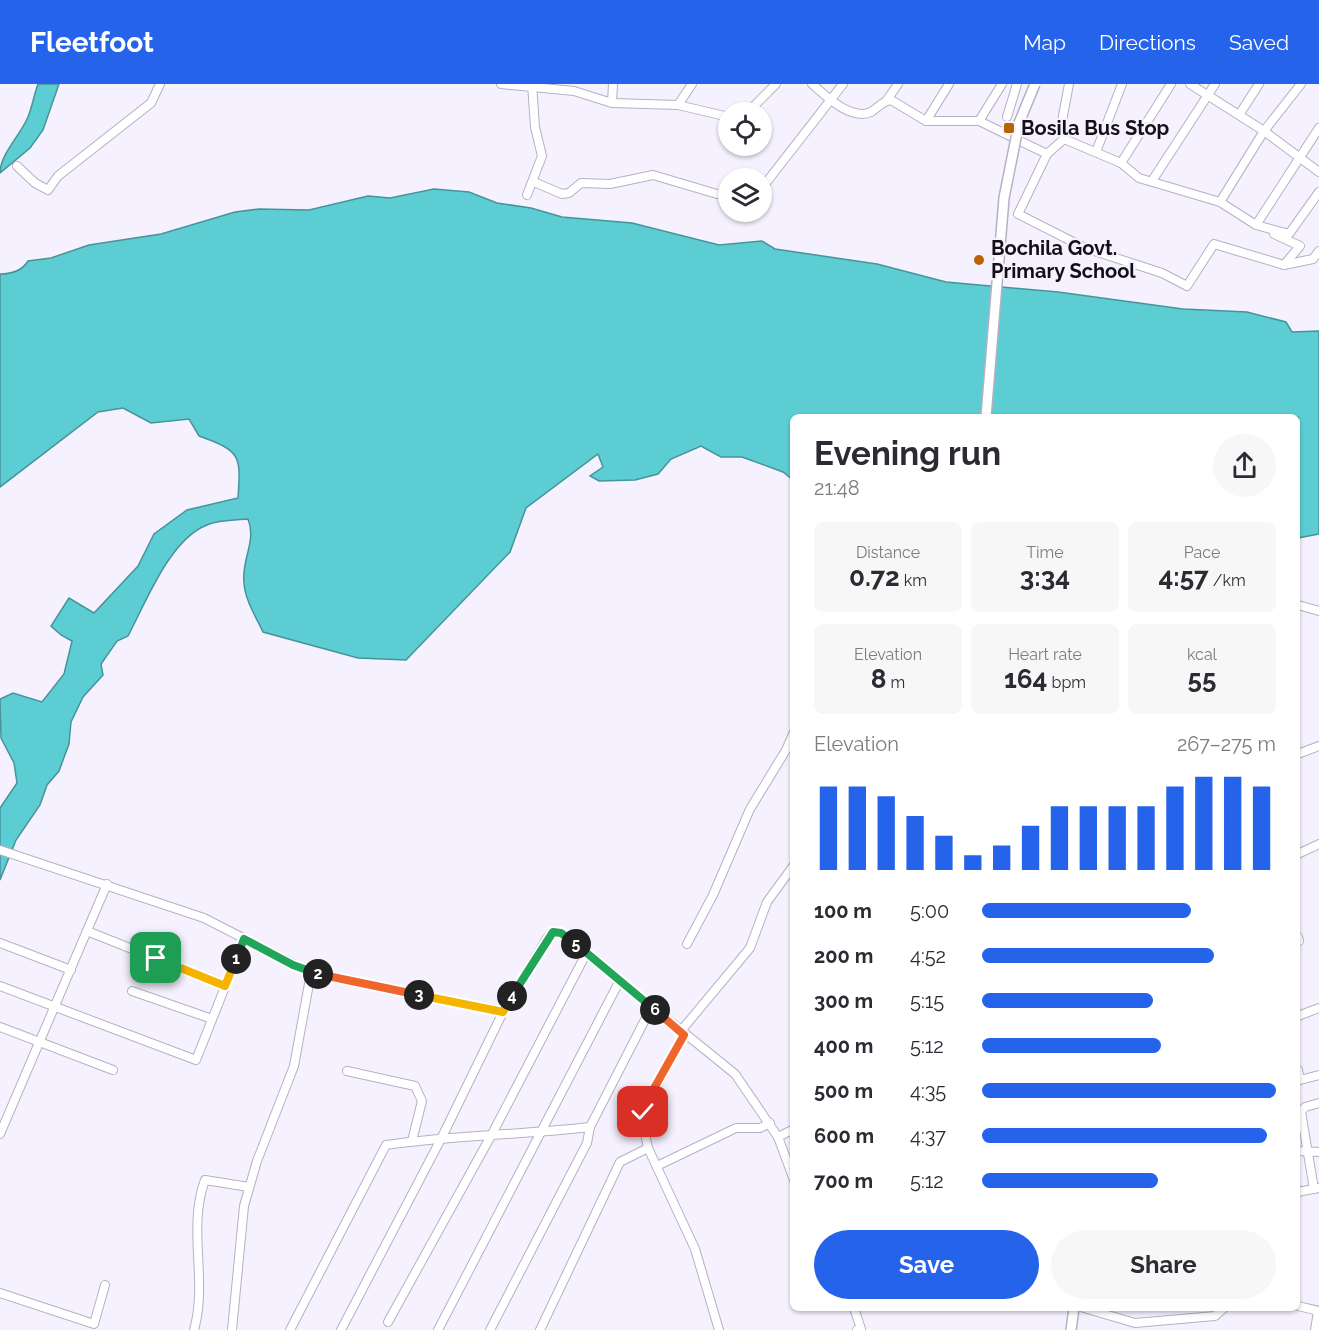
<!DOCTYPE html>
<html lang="en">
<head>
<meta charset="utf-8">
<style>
	:root { --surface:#fff; --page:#f7f7f7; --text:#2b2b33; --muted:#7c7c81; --accent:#2563eb }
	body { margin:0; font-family:Raleway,sans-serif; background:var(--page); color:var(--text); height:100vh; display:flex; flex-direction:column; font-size:22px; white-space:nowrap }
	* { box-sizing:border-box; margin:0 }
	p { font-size:20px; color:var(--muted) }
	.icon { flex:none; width:33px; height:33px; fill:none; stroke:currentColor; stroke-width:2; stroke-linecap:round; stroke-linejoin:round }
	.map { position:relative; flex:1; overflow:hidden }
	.side { position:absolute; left:790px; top:330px; width:510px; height:897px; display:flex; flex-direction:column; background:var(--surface); border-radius:9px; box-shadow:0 2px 4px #0004 }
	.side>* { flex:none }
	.fabs { position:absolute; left:718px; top:18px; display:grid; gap:12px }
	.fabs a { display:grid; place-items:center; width:54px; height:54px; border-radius:50%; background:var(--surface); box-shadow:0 2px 4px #0004; font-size:30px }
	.pin { position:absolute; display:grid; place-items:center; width:51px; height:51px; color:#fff; margin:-26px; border-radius:12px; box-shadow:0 3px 9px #0006 }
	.km { position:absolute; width:30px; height:30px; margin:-15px; border-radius:50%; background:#222; color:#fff; font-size:16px; line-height:30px; text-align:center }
	.round { display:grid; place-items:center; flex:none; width:63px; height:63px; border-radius:32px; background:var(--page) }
	.head { display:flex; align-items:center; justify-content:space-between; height:102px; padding:0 24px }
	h1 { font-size:33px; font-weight:700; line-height:45px }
	.stats { display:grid; grid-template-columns:repeat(3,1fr); gap:9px; height:102px; padding:6px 24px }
	.stats div { display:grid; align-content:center; border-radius:9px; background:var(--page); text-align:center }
	.stats b { font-size:26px; font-weight:700 }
	.stats small { font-size:16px; font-weight:400 }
	.stats p { font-size:16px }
	.chart { height:168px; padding:12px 24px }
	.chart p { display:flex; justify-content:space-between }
	.chart svg { width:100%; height:108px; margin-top:6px; stroke:var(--accent); stroke-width:6 }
	.cta { display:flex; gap:12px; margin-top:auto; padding:12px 24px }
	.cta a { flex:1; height:69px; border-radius:36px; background:var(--accent); color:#fff; font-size:24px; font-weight:700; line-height:69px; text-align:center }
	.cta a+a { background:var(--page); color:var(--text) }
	ul { padding:0 24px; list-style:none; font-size:20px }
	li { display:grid; grid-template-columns:96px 72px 1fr; align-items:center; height:45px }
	li i { height:15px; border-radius:8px; background:var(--accent) }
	header { display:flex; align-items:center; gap:36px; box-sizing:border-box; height:84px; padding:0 30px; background:var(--accent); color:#fff }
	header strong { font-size:28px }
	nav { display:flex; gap:33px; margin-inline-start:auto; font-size:21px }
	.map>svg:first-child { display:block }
</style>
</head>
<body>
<header>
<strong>Fleetfoot</strong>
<nav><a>Map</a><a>Directions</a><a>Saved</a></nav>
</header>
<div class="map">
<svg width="1319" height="1246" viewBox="0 0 1319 1246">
	<rect width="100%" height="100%" fill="#f6f1fe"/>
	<g fill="#5ccdd3" stroke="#46949a" stroke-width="1.5">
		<path d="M38,0H59L43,46L30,64L0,89C0,70 20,52 28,33C32,23 34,11 38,0Z"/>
		<path d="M434,105L469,108L497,119L531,124L562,133L632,139L719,161L762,157L775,165L877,180L946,198L1058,208L1183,225L1247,228L1286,238L1292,248L1319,247V450L1298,454V333H794L793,396L783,388L742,373H721L701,362L671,375L658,390L635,396L599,397L590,392L603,383L598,370L526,424L510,468L406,576L358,574L263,548C256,533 245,516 244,499C241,476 257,457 248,435C236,436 218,436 207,441C170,455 146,518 128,552L117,557L101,580L103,591L83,613L71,638L69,660L59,687L47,701L40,721L16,756L0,796V724L17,699L14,679L1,654L0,615L13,609L42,618L64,590L72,557L61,551L51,542L69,514L94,529L138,482L154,450L187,426L238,414C241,371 241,367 199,352L189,335L151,339L123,324L98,328L0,403V190C11,190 22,187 28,177L51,174L89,161L161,150L235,128L259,125L309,126L368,112L390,114Z"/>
	</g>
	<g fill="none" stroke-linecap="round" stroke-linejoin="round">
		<defs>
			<g id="minor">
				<path d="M501,0L574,7L612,19L678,21L729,33"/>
				<path d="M812,0C826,12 851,37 871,28C878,24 882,17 891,16L926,37H979L1047,70L1064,55L1062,37L1069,0"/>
				<path d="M1190,0L1264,47L1319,88"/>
				<path d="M887,16L898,0"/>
				<path d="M612,19L613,0"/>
				<path d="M678,21L692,0"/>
				<path d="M748,28L776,0"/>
				<path d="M1239,31L1259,0"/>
				<path d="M1007,33L1017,0"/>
				<path d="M926,37L949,0"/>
				<path d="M979,37L1002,0"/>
				<path d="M1064,55L1121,79L1139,94L1220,118L1256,141L1289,150L1319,108"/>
				<path d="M1096,68L1122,0"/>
				<path d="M1047,70L1018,130L1085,164L1162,189L1187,202L1214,160L1284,181L1313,175L1319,167"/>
				<path d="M1121,79L1171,0"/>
				<path d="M17,82L35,99L48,106L58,92L151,19L160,0"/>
				<path d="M1152,97L1215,0"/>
				<path d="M534,98L562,110L569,109L581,99L610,100L653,91L717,110H729"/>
				<path d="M762,104L843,0"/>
				<path d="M527,111L542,72L535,43L532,0"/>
				<path d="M1220,118L1264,47L1301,0"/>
				<path d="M1256,141L1319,44"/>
				<path d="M1274,150L1300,162L1284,181"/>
				<path d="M1298,521L1319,527"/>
				<path d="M1298,670L1319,662"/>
				<path d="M0,766L204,834L311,889L503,928L547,854L553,848L561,849L735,990L778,1053L794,1045"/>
				<path d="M1298,770L1319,760"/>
				<path d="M87,847L225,902"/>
				<path d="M1298,853L1299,857"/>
				<path d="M0,859L71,886"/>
				<path d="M687,860L713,811L750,725L786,666L794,648"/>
				<path d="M0,902L196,976L244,855"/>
				<path d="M132,907L212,935"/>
				<path d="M1298,932L1319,924"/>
				<path d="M0,943L113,986"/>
				<path d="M680,948L750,864L767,818L794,781"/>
				<path d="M684,951L643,1028L644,1045L648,1064L695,1165L719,1246"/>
				<path d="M1298,986L1300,996L1319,991"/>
				<path d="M347,987L415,1002L422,1017L412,1057"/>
				<path d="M0,1050L107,800"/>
				<path d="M778,1053L794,1096"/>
				<path d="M1298,1067L1319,1068"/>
				<path d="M657,1082L736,1044H760L770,1039"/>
				<path d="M1314,1105L1301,1028L1305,1023L1319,1019"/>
				<path d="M1298,1108L1319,1104"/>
				<path d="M0,1209L94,1240L105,1201"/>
				<path d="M1298,1222L1319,1227"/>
				<path d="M854,1224L861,1245L857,1246"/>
				<path d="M1084,1224L1135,1239L1215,1232L1224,1224"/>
				<path d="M388,1238L492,1050L587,868"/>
				<path d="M194,1246C208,1197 187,1144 205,1096L249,1103"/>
				<path d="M232,1246L244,1122L257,1077L294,982L311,889"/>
				<path d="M290,1246L386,1061C454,1051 522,1051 590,1043"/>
				<path d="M341,1246L442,1053L503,928"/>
				<path d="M438,1246L620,896"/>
				<path d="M490,1246L587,1059L590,1043L651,924"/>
				<path d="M540,1246L620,1078L648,1064"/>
				<path d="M1315,1246L1318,1227"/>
			</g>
			<path id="major" d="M1071,1246L1074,1224"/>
		</defs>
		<use href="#minor" stroke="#b7b0c3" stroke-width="10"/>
		<use href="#major" stroke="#b7b0c3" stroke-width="12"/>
		<use href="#minor" stroke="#fff" stroke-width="8"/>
		<use href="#major" stroke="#fff" stroke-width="9"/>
		<defs>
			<path id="major-bridge" d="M986,333L1004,114L1019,39L1035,0"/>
		</defs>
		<use href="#major-bridge" stroke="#b7b0c3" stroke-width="12" stroke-linecap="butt"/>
		<use href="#major-bridge" stroke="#fff" stroke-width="9"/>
	</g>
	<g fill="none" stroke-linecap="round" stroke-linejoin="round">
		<defs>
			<path id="split-1" d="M156,874L225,902L236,875"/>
			<path id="split-2" d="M236,875L244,855L293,881L318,890"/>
			<path id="split-3" d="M318,890L419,911"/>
			<path id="split-4" d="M419,911L503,928L512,912"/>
			<path id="split-5" d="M512,912L553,848L561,849L576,860"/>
			<path id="split-6" d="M576,860L655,926"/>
			<path id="split-7" d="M652,1008L684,951L655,926"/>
			<path id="split-8" d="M643,1028L652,1008"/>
		</defs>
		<use href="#split-1" stroke="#fff" stroke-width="12"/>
		<use href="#split-2" stroke="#fff" stroke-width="12"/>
		<use href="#split-3" stroke="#fff" stroke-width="12"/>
		<use href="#split-4" stroke="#fff" stroke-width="12"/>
		<use href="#split-5" stroke="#fff" stroke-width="12"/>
		<use href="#split-6" stroke="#fff" stroke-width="12"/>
		<use href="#split-7" stroke="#fff" stroke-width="12"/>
		<use href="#split-8" stroke="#fff" stroke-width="12"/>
		<use href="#split-1" stroke="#f5b400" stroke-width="8"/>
		<use href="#split-2" stroke="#22a559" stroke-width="8"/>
		<use href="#split-3" stroke="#f0652b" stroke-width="8"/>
		<use href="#split-4" stroke="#f5b400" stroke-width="8"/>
		<use href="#split-5" stroke="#22a559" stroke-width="8"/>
		<use href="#split-6" stroke="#22a559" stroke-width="8"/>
		<use href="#split-7" stroke="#f0652b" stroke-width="8"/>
		<use href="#split-8" stroke="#f5b400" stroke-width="8"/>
	</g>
	<g fill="#bb6200" stroke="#f6f1fe" stroke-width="2">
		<rect x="1003" y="38" width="12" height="12" rx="3"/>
		<circle cx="979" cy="176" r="6"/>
	</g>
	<g text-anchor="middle" stroke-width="4.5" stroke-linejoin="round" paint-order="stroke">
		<g font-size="20" font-weight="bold" fill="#120f16" stroke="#f6f1fe" text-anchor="start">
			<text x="1021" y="51">Bosila Bus Stop</text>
			<text x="991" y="171">Bochila Govt.<tspan x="991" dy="23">Primary School</tspan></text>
		</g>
	</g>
</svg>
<div class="fabs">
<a><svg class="icon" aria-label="locate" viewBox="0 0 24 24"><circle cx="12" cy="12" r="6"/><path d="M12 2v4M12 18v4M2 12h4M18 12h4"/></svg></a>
<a><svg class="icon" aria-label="layers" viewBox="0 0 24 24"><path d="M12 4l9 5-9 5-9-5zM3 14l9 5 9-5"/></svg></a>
</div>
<div class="pin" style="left:156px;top:874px;background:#1e9e55"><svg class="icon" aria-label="arrive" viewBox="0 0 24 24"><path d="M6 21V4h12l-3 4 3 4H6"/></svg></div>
<div class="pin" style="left:643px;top:1028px;background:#d93025"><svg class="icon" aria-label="check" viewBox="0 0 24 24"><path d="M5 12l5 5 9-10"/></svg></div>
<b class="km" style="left:236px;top:875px">1</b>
<b class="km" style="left:318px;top:890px">2</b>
<b class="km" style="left:419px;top:911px">3</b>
<b class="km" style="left:512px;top:912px">4</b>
<b class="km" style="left:576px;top:860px">5</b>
<b class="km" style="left:655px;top:926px">6</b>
<section class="side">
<div class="head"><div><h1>Evening run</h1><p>21:48</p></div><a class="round"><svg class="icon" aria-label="share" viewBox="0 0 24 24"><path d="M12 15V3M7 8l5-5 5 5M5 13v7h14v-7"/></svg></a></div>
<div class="stats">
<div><p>Distance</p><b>0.72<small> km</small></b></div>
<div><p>Time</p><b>3:34</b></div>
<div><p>Pace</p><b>4:57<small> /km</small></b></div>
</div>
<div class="stats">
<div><p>Elevation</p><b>8<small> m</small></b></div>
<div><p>Heart rate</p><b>164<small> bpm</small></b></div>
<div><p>kcal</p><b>55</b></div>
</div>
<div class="chart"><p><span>Elevation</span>267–275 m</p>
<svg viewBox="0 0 160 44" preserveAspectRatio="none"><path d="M5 44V10M15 44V10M25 44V14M35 44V22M45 44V30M55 44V38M65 44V34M75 44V26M85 44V18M95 44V18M105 44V18M115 44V18M125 44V10M135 44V6M145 44V6M155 44V10"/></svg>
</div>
<ul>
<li><b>100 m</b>5:00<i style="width:71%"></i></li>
<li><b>200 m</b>4:52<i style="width:79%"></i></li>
<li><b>300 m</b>5:15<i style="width:58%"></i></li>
<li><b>400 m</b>5:12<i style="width:61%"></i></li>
<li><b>500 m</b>4:35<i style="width:100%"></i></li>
<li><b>600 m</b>4:37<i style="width:97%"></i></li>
<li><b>700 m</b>5:12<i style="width:60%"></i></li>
</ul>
<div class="cta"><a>Save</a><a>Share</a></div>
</section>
</div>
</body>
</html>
